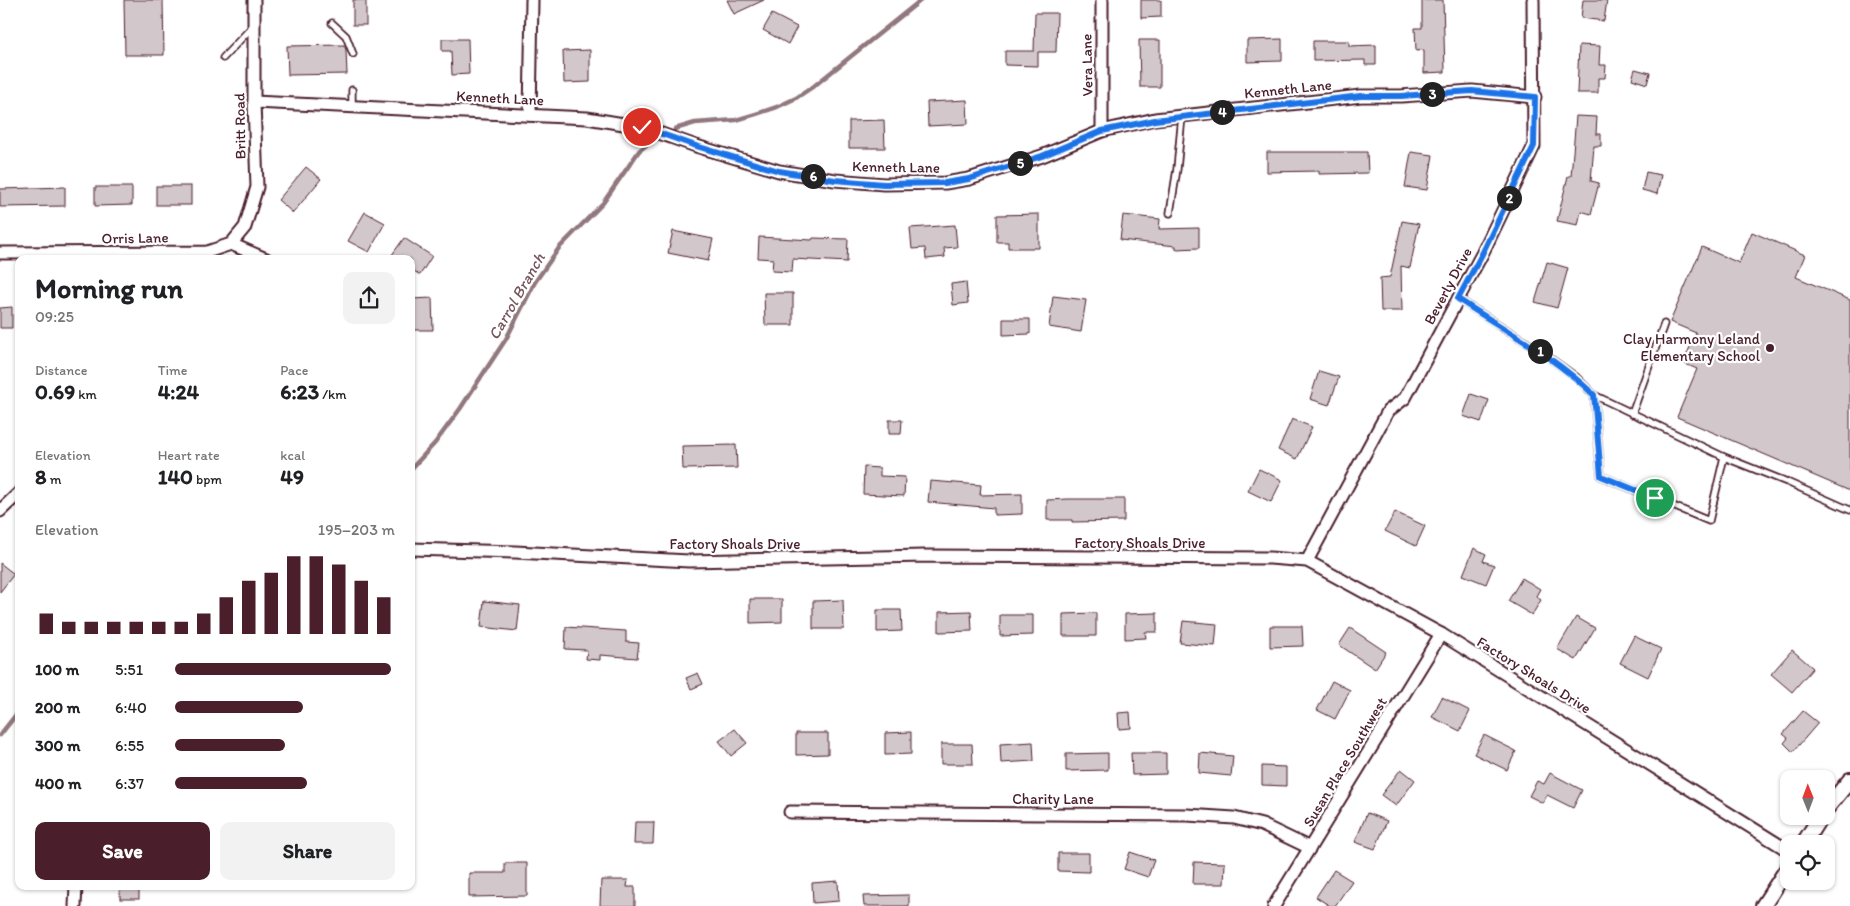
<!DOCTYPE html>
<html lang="en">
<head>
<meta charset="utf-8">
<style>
	:root { --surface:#fff; --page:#f2f2f2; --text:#202124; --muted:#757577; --accent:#4a1f2b }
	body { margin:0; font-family:Itim,sans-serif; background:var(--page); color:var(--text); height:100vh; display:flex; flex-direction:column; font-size:19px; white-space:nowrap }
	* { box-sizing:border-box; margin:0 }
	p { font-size:16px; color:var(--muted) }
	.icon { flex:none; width:28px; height:28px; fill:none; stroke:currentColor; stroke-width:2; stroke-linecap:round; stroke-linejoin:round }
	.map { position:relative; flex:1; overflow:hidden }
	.panel { position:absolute; left:15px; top:255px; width:400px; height:635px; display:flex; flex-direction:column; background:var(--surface); border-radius:10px; box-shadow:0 1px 4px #0004 }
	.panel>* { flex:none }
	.needle { width:32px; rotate:359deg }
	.buttons { position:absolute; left:1780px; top:770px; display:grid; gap:10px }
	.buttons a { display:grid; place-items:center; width:55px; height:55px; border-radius:10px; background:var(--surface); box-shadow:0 1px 4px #0004; font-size:25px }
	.pin { position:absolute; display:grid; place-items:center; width:42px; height:42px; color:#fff; margin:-21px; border:2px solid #fff; border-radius:50%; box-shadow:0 1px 5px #0007 }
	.km { position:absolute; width:25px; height:25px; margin:-12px; border-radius:50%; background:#222; color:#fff; font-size:14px; line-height:25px; text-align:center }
	.round { display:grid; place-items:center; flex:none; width:52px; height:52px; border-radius:10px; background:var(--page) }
	.headline { display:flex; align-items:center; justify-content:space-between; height:85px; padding:0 20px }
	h1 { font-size:28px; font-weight:700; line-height:38px }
	.stats { display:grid; grid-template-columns:repeat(3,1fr); gap:8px; height:85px; padding:5px 20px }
	.stats div { display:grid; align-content:center }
	.stats b { font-size:21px; font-weight:700 }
	.stats small { font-size:14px; font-weight:400 }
	.stats p { font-size:14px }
	.chart { height:140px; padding:10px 20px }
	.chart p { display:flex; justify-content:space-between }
	.chart svg { width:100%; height:90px; margin-top:5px; stroke:var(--accent); stroke-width:6 }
	.button { display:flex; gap:10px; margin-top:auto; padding:10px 20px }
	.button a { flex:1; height:58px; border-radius:10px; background:var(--accent); color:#fff; font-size:20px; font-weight:700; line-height:58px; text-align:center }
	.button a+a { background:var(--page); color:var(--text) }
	ul { padding:0 20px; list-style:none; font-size:16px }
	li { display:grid; grid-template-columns:80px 60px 1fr; align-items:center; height:38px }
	li i { height:12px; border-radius:6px; background:var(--accent) }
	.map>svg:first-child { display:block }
</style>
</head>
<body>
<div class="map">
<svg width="1850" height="906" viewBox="0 0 1850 906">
	<rect width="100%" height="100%" fill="#fff"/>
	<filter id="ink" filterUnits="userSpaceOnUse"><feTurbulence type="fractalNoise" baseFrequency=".02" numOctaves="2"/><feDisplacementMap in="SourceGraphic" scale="10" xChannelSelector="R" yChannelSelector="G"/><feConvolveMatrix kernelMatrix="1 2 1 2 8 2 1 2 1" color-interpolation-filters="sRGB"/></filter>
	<g filter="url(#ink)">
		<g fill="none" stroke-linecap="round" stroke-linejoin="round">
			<g stroke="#91787e" stroke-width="4.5">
				<path d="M675,129L695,123L736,120L756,114L777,107L796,98L814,86L921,0"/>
				<path d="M411,469L435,443L460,409L506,339L535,282L559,248L603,203L639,151L651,141"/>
				<path d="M0,735L19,711"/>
			</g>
		</g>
		<g fill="#d2c7cb" stroke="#4a1f2b">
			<path d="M124,0H163L164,55H125Z"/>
			<rect x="353" y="0" width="13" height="25"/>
			<path d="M727,0H764L734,14Z"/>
			<path d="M1141,0H1161V17L1141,18Z"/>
			<path d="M1422,0H1443L1445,72L1424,73V50L1416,51L1415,28H1422Z"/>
			<path d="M1583,0H1607L1604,21L1581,18Z"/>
			<path d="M1035,13H1057L1056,52H1038V66L1005,65V51H1034Z"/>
			<path d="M772,14L797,27L788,44L763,30Z"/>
			<path d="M442,39H468L469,74L452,75L451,51H442Z"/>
			<path d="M1282,39V61L1247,62V40Z"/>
			<path d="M1139,40H1160V87H1140Z"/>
			<path d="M1313,41H1349V46L1376,45V65H1365V60L1313,61Z"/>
			<path d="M344,45L346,50L347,74L288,75L287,46Z"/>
			<path d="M1579,45L1600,46L1599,65H1606L1605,78H1598V93H1577Z"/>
			<path d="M590,50V82L564,83L563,51Z"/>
			<path d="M1635,69L1650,73L1647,84L1632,79Z"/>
			<path d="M967,100L968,124L928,126L927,102Z"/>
			<path d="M1576,116L1597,117L1596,134H1601V146H1594L1591,181L1599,183L1591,214L1581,211L1578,225L1557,221L1568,176H1571Z"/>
			<path d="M884,120L885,148H849V121Z"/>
			<path d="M1267,152H1367L1368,173L1319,174V171L1267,172Z"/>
			<path d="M1411,152L1433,155L1427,190L1405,187Z"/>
			<path d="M306,167L321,179L293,213L278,200Z"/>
			<path d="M1646,172L1661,175L1657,194L1642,190Z"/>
			<rect x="156" y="186" width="35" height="19"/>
			<path d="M65,187V206L0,207V189Z"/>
			<path d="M95,187H132V205L95,206Z"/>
			<path d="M365,212L385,223L369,252L348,241Z"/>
			<path d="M1039,214V248H1008V242H997V215Z"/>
			<path d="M1123,215L1160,219L1159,229L1199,228V248L1176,249V246L1120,240Z"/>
			<path d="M1402,221L1419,224L1410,268L1401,266L1402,311H1381L1380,278L1390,277Z"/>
			<path d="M955,225L957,247L944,248L945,257L926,259L925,248L912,249L910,228Z"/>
			<path d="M673,231L713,239L708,261L668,253Z"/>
			<path d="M1752,232L1805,255L1796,277L1850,300V491L1677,417L1697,369L1683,363L1696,333L1670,322L1702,247L1739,263Z"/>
			<path d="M759,237L812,240L813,238L848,239L847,262L793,259L792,272L772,271L773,259L758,258Z"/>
			<path d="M404,238L432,256L420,275L411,269V259H389Z"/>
			<path d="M1547,262L1568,268L1557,308L1535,302Z"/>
			<path d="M966,282L968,303L953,305L951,284Z"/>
			<path d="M764,293H793V325H765Z"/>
			<path d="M1053,296L1086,300L1081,332L1049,327Z"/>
			<path d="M432,298L433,330H412L411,299Z"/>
			<path d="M12,307V328H0V308Z"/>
			<path d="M1003,319H1030V334L1003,335Z"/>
			<path d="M1319,371L1339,377L1329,405L1310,399Z"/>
			<path d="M1471,394L1489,400L1481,422L1463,416Z"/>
			<path d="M1292,419L1312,427L1297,459L1278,450Z"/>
			<path d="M889,420H902L901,434H889Z"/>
			<path d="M736,445L737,468L683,469L682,446Z"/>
			<path d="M864,467L880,468V476L905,477L904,496L863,494Z"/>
			<path d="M1259,469L1282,480L1271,502L1248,491Z"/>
			<path d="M930,481L981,485L980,495L1022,494V514L994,515V508L928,502Z"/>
			<path d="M1068,499H1124V521L1072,522V520H1047V500Z"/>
			<path d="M1395,512L1425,526L1416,546L1385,531Z"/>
			<path d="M1474,548L1486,554L1483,561L1494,565L1486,584L1463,575Z"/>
			<path d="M0,563L14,574L0,592Z"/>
			<path d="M1522,578L1540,589L1536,596L1541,600L1532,615L1508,601Z"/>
			<path d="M750,599H782V622L750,623Z"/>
			<path d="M843,600L844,629H813V601Z"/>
			<path d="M484,601L520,605L517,631L481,627Z"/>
			<path d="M877,610H901L902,631L877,632Z"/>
			<path d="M971,611L972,631L939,632V612Z"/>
			<path d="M1096,613V636H1063V614Z"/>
			<path d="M1157,613V632H1145L1146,638L1125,639V614Z"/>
			<path d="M1000,615H1033V635L1000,636Z"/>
			<path d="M1576,617L1595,628L1576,660L1557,649Z"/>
			<path d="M1183,621L1217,624L1215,646L1180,643Z"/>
			<path d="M1270,626H1302L1303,646L1270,647Z"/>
			<path d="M566,627L626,631V642L639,643L637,658L600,655V660L586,659L587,650L565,649Z"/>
			<path d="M1350,628L1386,652L1375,669L1339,645Z"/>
			<path d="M1634,636L1661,649L1648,677L1620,663Z"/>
			<path d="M1792,650L1813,668L1792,692L1771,674Z"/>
			<path d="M698,673L703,684L691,689L686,678Z"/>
			<path d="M1332,681L1350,690L1335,719L1317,710Z"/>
			<path d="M1442,697L1470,711L1460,731L1432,717Z"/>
			<path d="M1803,711L1818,723L1793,752L1784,743L1788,738L1783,734Z"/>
			<path d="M1130,712L1131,728L1119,729L1118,713Z"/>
			<path d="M735,729L747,743L731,756L719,741Z"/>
			<path d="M911,732V754L885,755V733Z"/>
			<path d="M796,733H828V754L796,755Z"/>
			<path d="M1484,735L1516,751L1507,770L1474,754Z"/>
			<path d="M1033,742L1034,761L1001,763L1000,744Z"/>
			<path d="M941,744H972L973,764H941Z"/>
			<path d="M1108,753V770L1066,771V754Z"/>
			<path d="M1131,753H1166V774L1132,775Z"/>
			<path d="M1200,753L1233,756L1231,776L1199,773Z"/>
			<path d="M1262,766L1286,767V786L1262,785Z"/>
			<path d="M1401,769L1415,780L1396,806L1381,795Z"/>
			<path d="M1550,773L1582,790L1573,808L1547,795L1543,803L1529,796L1537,781L1544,784Z"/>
			<path d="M1367,813L1387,821L1375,849L1355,842Z"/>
			<path d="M635,822H654L653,844H634Z"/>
			<path d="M1130,852L1154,860L1148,877L1124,869Z"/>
			<path d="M1058,853H1089V872L1058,871Z"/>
			<path d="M1194,862L1225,863L1224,884H1193Z"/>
			<path d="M505,863H527V896L469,897V873H505Z"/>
			<path d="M1334,870L1352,881L1335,906H1330L1316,897Z"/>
			<path d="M601,880H628L627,887H635V906H600Z"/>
			<path d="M838,881L839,901L813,903L812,883Z"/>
			<rect x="120" y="886" width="19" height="13"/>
			<path d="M909,895V906H864L863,896Z"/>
		</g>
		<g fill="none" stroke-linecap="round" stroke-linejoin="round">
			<defs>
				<g id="service">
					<path d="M332,23L346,36L353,54"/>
					<path d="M223,58L253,26"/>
					<path d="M352,107V90"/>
					<path d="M1170,213L1177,169L1182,116"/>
					<path d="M1458,299L1537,349L1576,377L1594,395L1724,457L1709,521L1601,476L1594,395"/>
					<path d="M1632,414L1664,324"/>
					<path d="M1724,457L1787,482L1850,510"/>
				</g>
				<g id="minor">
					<path d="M1102,0V131"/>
					<path d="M254,102L587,118L642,127L696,146L779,171L835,180L884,184L945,183L969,179L1042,156L1102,131L1155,119L1361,96H1401L1472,91L1535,97"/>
					<path d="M530,115L532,0"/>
					<path d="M231,244L245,227L257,187L254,102V0"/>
					<path d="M0,253L207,252L231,244L266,259"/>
					<path d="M0,511L19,493"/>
					<path d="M411,549L515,552L689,561L925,556L1270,558L1307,561L1441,634L1789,851"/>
					<path d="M1307,561L1388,411L1405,398L1482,254L1534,146L1533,0"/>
					<path d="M790,812L1187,815L1234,818L1262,825L1310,848"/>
					<path d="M75,906L76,886"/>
					<path d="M1274,906L1441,634"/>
				</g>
				<g id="tertiary">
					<path d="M1826,809L1850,780"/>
					<path d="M1803,844L1821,816"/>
					<path d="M1763,906L1789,866"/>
				</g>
			</defs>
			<use href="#service" stroke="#4a1f2b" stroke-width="9"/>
			<use href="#minor" stroke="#4a1f2b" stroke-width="15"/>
			<use href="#tertiary" stroke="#4a1f2b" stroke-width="18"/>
			<use href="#service" stroke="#fff" stroke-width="5.5"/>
			<use href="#minor" stroke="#fff" stroke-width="11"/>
			<use href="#tertiary" stroke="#fff" stroke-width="14"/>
		</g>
	</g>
	<g fill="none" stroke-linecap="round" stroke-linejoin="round" filter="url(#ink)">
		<defs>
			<path id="route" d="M642,127L696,146L779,171L835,180L884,184L945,183L969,179L1042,156L1102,131L1155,120L1361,96H1401L1472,91L1535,97L1534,146L1482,254L1458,299C1504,330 1554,356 1594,395L1601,476L1655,498"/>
		</defs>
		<use href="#route" stroke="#fff" stroke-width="10"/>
		<use href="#route" stroke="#1a73e8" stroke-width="6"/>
	</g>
	<circle fill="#4a1f2b" stroke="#fff" stroke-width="2" cx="1770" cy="348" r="5"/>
	<g text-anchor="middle" stroke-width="4.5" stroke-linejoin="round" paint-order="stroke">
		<g font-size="15" fill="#4a1f2b" stroke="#fff">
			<text transform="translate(1087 65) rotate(-91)" y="5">Vera Lane</text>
			<text transform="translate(1288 89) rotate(-6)" y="5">Kenneth Lane</text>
			<text transform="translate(500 98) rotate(3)" y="5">Kenneth Lane</text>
			<text transform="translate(240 126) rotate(-91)" y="5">Britt Road</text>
			<text transform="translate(896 167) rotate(1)" y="5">Kenneth Lane</text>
			<text transform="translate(135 238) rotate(-1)" y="5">Orris Lane</text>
			<text transform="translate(1448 286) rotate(-62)" y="5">Beverly Drive</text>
			<text x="1140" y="548">Factory Shoals Drive</text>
			<text x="735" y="549">Factory Shoals Drive</text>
			<text transform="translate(1534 675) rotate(32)" y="5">Factory Shoals Drive</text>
			<text transform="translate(1345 762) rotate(-59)" y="5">Susan Place Southwest</text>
			<text x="1053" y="804">Charity Lane</text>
		</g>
		<g font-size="15" fill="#4a1f2b" stroke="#fff" text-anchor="end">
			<text x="1760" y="344">Clay Harmony Leland<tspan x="1760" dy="17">Elementary School</tspan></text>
		</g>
		<g font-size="16" font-style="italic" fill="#74535c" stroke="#fff">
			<text transform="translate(516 296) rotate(-60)" y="6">Carrol Branch</text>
		</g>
	</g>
</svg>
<div class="buttons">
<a><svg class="needle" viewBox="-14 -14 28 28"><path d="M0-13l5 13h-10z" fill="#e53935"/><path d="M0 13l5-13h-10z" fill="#757577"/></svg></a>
<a><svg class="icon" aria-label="locate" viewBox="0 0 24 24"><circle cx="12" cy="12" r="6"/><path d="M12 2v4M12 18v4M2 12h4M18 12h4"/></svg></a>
</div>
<div class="pin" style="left:1655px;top:498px;background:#1e9e55"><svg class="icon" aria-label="arrive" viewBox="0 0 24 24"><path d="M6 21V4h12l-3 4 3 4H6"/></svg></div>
<div class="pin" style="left:642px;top:127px;background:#d93025"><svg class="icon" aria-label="check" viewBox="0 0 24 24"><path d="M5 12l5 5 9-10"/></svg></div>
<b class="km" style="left:1540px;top:351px">1</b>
<b class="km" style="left:1509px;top:198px">2</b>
<b class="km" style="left:1432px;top:94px">3</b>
<b class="km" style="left:1222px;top:112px">4</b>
<b class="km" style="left:1020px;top:163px">5</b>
<b class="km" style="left:813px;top:176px">6</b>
<section class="panel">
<div class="headline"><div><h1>Morning run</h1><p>09:25</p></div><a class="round"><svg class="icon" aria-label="share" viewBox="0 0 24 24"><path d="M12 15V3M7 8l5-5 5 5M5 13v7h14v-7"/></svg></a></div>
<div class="stats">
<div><p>Distance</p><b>0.69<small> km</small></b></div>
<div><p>Time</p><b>4:24</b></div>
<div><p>Pace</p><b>6:23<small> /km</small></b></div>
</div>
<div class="stats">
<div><p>Elevation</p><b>8<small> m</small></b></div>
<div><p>Heart rate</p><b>140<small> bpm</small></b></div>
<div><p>kcal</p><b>49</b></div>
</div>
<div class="chart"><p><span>Elevation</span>195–203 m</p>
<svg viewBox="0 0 160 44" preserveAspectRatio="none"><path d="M5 44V34M15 44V38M25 44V38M35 44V38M45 44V38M55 44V38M65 44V38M75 44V34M85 44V26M95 44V18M105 44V14M115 44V6M125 44V6M135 44V10M145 44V18M155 44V26"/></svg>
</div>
<ul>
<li><b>100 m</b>5:51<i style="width:98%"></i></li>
<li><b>200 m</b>6:40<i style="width:58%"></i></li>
<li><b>300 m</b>6:55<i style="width:50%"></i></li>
<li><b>400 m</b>6:37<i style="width:60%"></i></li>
</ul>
<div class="button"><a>Save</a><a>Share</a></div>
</section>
</div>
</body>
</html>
